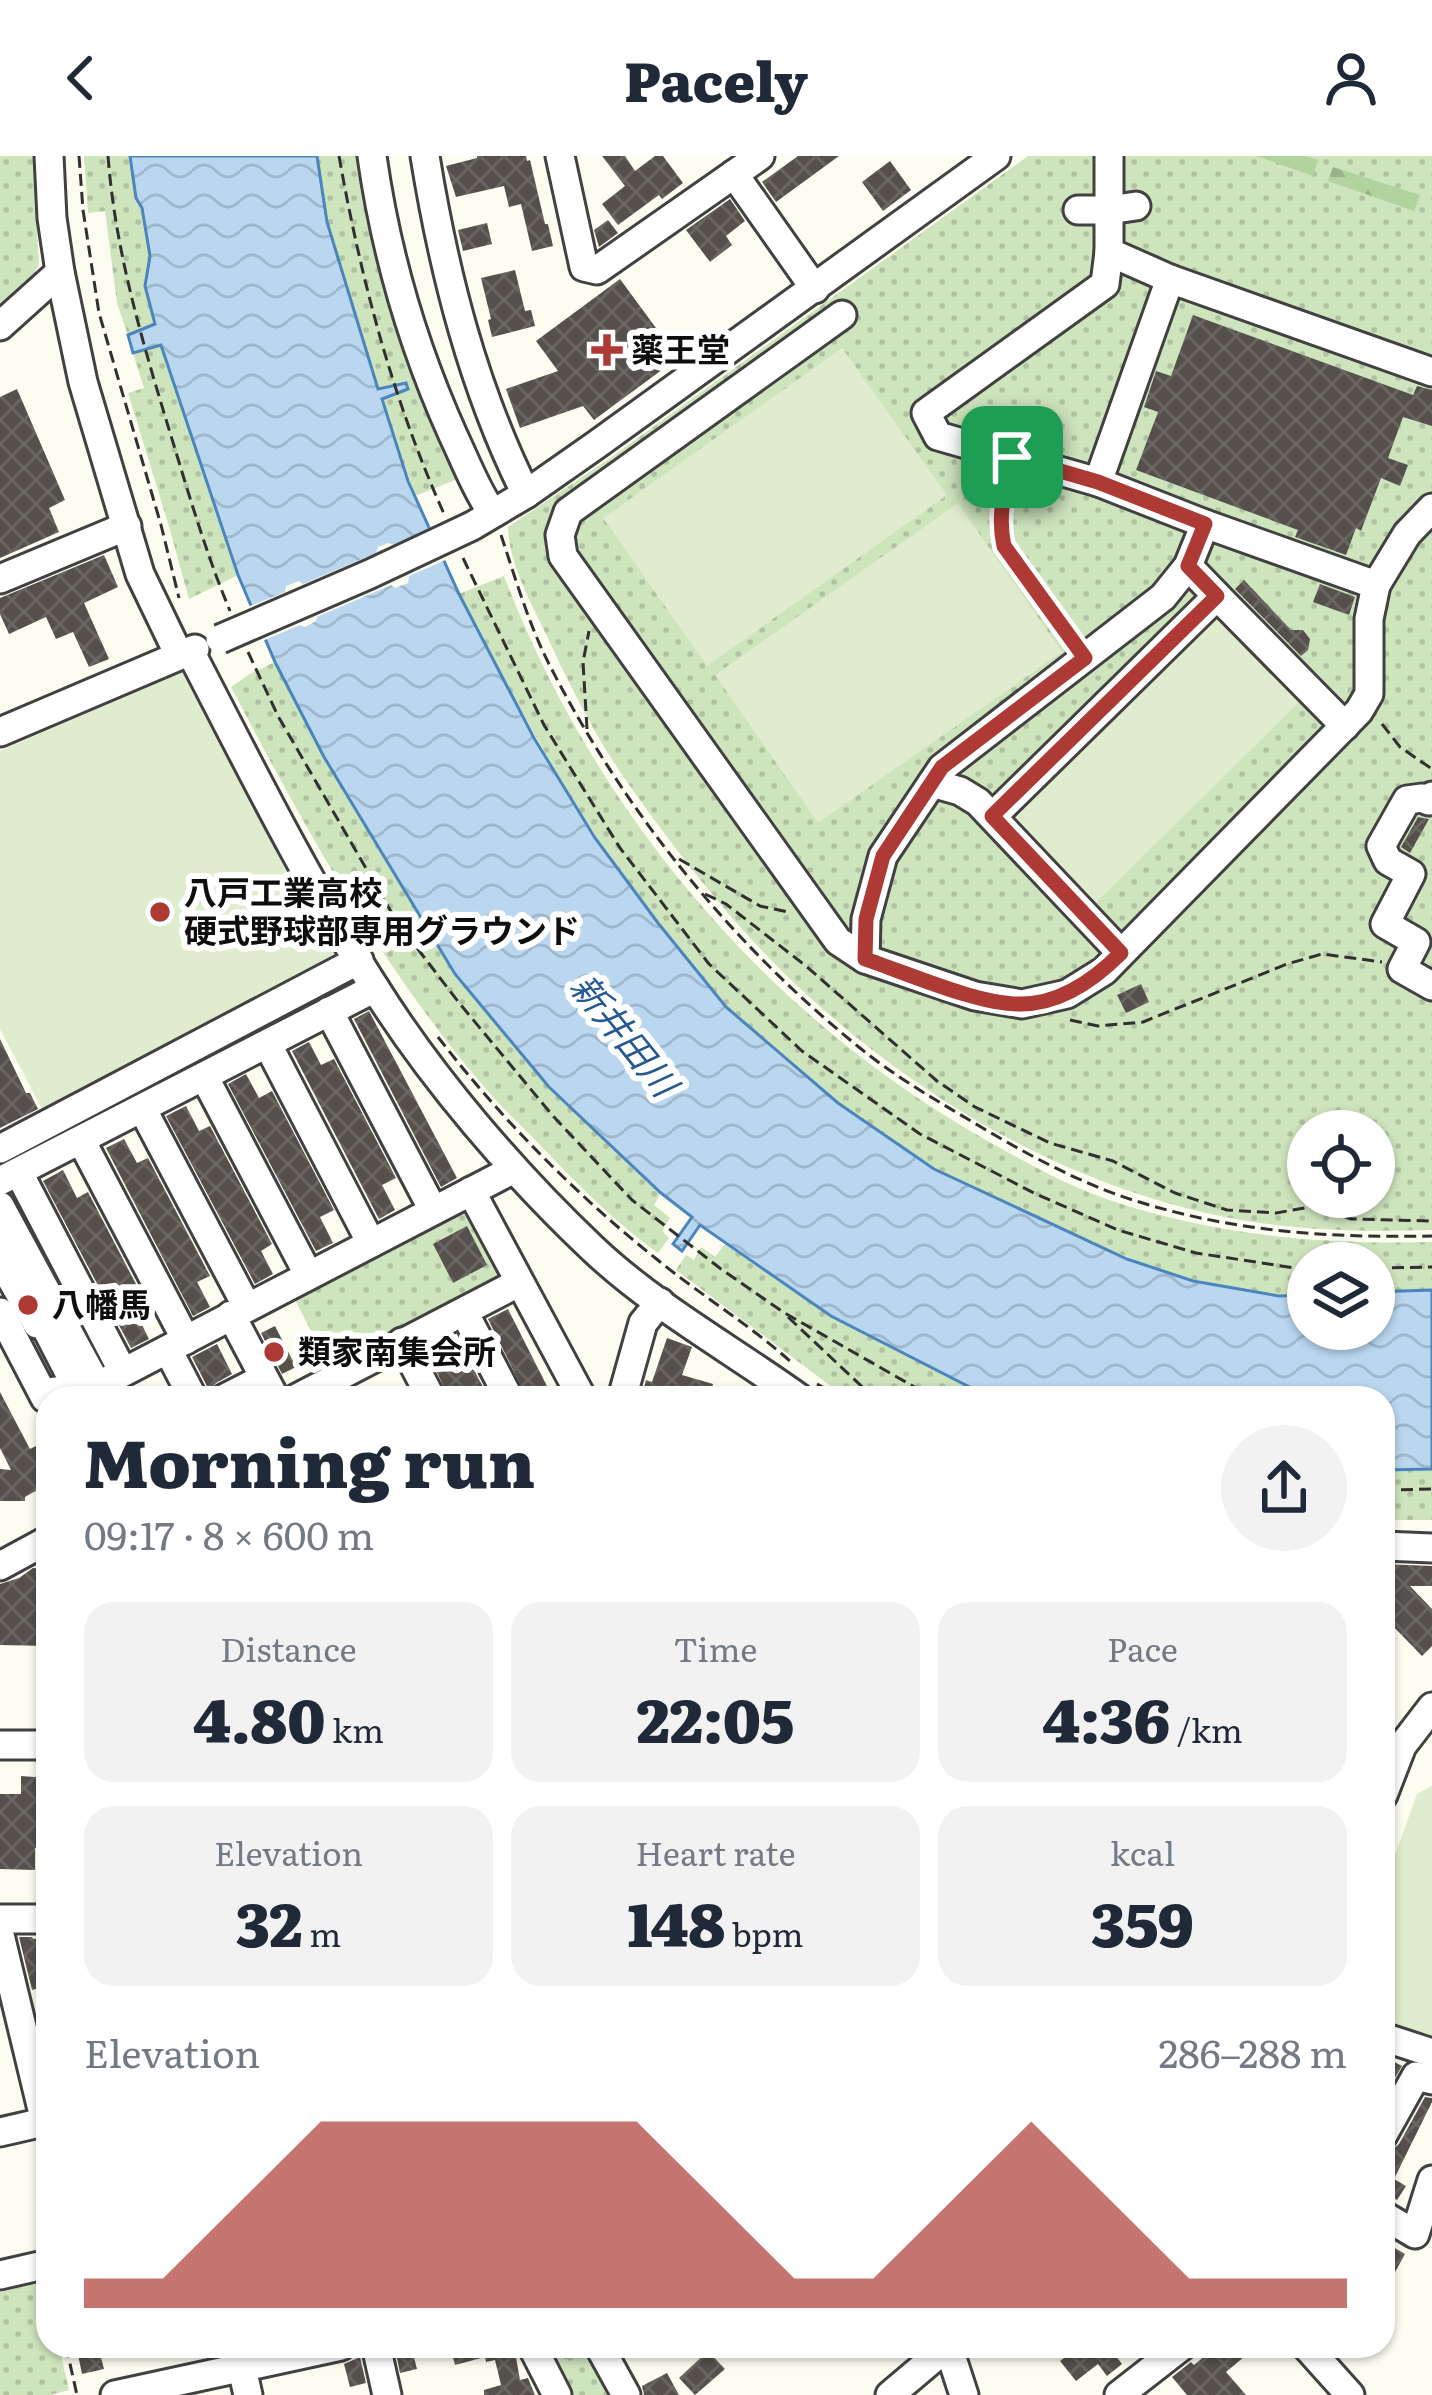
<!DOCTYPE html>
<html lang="en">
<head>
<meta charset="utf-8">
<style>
	:root { --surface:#fff; --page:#f2f2f3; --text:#1f2937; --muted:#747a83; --accent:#ae3a35 }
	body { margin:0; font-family:Literata,"Noto Sans JP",serif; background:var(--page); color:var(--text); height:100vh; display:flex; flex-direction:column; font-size:45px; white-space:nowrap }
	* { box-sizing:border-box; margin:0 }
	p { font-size:39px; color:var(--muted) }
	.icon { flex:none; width:66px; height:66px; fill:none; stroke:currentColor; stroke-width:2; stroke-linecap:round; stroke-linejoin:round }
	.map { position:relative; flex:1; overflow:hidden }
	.details { position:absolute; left:36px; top:1230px; width:1359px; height:972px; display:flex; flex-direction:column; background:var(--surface); border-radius:36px; box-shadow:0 3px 9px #0004 }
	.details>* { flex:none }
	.fabs { position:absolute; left:1287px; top:954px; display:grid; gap:24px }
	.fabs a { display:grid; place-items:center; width:108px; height:108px; border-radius:50%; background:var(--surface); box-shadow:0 3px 9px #0004; font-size:60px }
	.pin { position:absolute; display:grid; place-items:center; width:102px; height:102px; color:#fff; margin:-51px; border-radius:24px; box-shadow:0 6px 18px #0006 }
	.round { display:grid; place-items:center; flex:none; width:126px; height:126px; border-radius:63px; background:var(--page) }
	.summary { display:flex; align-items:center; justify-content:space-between; height:204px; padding:0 48px }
	h1 { font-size:66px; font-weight:800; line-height:90px }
	.stats { display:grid; grid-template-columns:repeat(3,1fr); gap:18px; height:204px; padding:12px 48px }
	.stats div { display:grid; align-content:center; border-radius:30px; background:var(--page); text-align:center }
	.stats b { font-size:60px; font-weight:800 }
	.stats small { font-size:33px; font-weight:400 }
	.stats p { font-size:33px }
	.chart { height:336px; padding:24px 48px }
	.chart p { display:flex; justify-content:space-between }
	.chart svg { width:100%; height:216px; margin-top:12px; fill:var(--accent); opacity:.7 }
	header { display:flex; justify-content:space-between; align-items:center; height:156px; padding:0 48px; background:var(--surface); font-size:54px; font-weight:800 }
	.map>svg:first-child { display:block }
</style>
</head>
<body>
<header><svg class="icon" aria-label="back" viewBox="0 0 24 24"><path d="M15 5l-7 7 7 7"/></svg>Pacely<svg class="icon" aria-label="person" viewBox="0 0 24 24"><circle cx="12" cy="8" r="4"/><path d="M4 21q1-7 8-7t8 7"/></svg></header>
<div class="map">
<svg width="1432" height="2239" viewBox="0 0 1432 2239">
	<defs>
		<pattern id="grass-dots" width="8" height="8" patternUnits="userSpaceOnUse" patternTransform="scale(3)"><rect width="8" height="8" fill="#cee4bd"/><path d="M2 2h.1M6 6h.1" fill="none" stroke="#b0c2a1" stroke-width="1.8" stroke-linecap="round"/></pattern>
		<pattern id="forest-firs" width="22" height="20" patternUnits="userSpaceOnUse" patternTransform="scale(3)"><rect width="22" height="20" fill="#b1d39e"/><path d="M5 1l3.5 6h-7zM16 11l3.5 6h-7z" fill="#97b487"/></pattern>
		<pattern id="water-waves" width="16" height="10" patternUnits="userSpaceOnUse" patternTransform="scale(3)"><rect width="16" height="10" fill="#bad7ef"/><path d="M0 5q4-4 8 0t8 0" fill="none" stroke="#9fb7cc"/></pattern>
		<pattern id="building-cross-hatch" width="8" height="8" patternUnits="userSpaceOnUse" patternTransform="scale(3)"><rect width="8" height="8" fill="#55504b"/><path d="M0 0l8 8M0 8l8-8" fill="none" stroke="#696561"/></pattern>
	</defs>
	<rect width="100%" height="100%" fill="#fdfcf0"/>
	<g fill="url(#grass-dots)" fill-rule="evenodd">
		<path d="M0,0H33L39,108L33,121L0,153Z"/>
		<path d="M84,0H130L136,41L142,52L150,100L145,130L155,169L128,179L117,147L105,55L88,57Z"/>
		<path d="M317,0H366L465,320L415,340L382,242L408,234L406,227L378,234L327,66Z"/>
		<path d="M1028,0H1432V1074C1369,1076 1304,1075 1241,1064C1070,1034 913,941 789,822C730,765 680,700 632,633C596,583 570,530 544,474C529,443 509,406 508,371L606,305ZM1308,975H1374V1041H1308Z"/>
		<path d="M161,188L238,419L189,443L168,367L128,237L144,232L133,197Z"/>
		<path d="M504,420C593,654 767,861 986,984C1025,1006 1066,1029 1109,1044C1214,1079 1321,1089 1432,1086V1134L1374,1136V1107H1308V1139C1216,1142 1130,1104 1048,1066C1010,1048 968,1033 932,1012C875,978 822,936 772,892C757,878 739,865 725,849C612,727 535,583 459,438Z"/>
		<path d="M275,506L324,601L455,818L549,931L661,1037L654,1049L670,1062L662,1075L669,1082L658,1097C616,1067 578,1029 543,992C524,972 503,953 486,933C382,813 304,670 231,531L250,518Z"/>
		<path d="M468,1042L512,1124L333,1218L291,1136Z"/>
		<path d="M725,1088L831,1160L991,1242H854L828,1228L676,1114L686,1099L694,1104L701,1091L715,1101Z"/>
		<path d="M1432,1313V1364H1383V1314Z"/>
		<path d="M45,2126L48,2139V2190H59L69,2234L50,2239H0V2136Z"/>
		<path d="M542,2190H581L607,2239H567Z"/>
	</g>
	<g fill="url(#forest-firs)">
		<path d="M1257,0H1306L1318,4L1313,20Z"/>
		<path d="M1333,11L1420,39L1414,55L1328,25Z"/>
	</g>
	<g fill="#dfecce">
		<path d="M842,192L947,339L707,510L603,362Z"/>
		<path d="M958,347L1062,496L818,667L715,519Z"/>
		<path d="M1213,455L1301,544L1093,750L1005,662Z"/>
		<path d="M185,515L193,518L343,794L339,805L44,957L0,873V595Z"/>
		<path d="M1432,1630V1888L1383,1871V1732L1417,1638Z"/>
	</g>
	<path fill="url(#water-waves)" stroke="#4a85be" stroke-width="3" d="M130,0H317L327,66L378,233L406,227L408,233L382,243L408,325L459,438L534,582L595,682L658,767L726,851L838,947L934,1013L1127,1103L1193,1125L1279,1140L1308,1139V1173H1374V1136L1432,1134V1313L1383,1314V1242H991L831,1160L700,1069L682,1095L673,1088L692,1061L661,1037L549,931L455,818L324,601L275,506L238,419L161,189L133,197L128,179L155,168L145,130L150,100L142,52L136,42Z"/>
	<path fill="#fdfcf0" d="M435,369L450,402L409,420L408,427L395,432L391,429L317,461L316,465L305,471L300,469L260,486L245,452L285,436L286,430L299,425L303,428L376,397L378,391L388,387L394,389Z"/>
	<g fill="url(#building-cross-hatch)">
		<path d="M477,0H526L527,5L530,4L545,68H548L553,90L532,95L521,48L509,51L504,30L456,41L446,10L477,2Z"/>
		<path d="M602,0H625L635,15L655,0H663L683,27L662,43L659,39L618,69L602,48L625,30Z"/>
		<path d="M798,0H839L776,46L762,26Z"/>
		<path d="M890,5L911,34L883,55L862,26Z"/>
		<path d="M730,43L745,65L726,80L732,89L710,106L686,74Z"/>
		<path d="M608,64L618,77L599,91L594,74Z"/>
		<path d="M487,67L492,88L463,95L458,74Z"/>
		<path d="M515,114L525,155L531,154L535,170L492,181L488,164L491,163L481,122Z"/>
		<path d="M620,123L678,202L594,264L583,250L520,272L506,233L558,215L536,185Z"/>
		<path d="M1193,159L1413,239L1417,230L1432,234V270L1403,261L1388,302L1408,309L1400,330L1381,322L1361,375L1356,372L1346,399L1295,381L1298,374L1136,314L1158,256L1144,251L1156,215L1171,220Z"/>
		<path d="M17,233L65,344L49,352L59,376L0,402V241Z"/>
		<path d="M971,308L998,316L996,326L969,322Z"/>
		<path d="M104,399L118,431L84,447L109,503L89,511L73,476L56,483L46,461L9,478L0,458V442Z"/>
		<path d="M1244,424L1291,474H1303L1310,483L1308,494L1301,500L1235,433Z"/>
		<path d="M1320,428L1355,441L1349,459L1313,446Z"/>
		<path d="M1418,661L1429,663L1410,697L1401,691Z"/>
		<path d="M1141,828L1149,846L1126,857L1117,839Z"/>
		<path d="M369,855L457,1022L441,1031L354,863Z"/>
		<path d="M0,883L26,937H30L38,953L0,972Z"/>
		<path d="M309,886L321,909L334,903L396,1022L382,1029L395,1054L379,1063L292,895Z"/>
		<path d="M246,918L259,942L272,935L334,1054L320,1061L333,1087L316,1095L228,928Z"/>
		<path d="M186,950L199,975L210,970L272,1088L261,1095L273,1118L255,1128L166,960Z"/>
		<path d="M124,983L137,1007L148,1002L210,1120L197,1126L210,1151L193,1160L106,992Z"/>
		<path d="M63,1014L77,1042L88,1036L148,1151L136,1157L149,1183L131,1192L43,1025Z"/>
		<path d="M467,1070L487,1109L453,1127L433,1088Z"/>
		<path d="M508,1153L553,1242H527L488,1163Z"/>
		<path d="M275,1170L296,1211L282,1218L261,1177Z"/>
		<path d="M667,1182L692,1191L682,1219L713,1228L709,1242H641L646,1224L652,1226Z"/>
		<path d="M447,1184L457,1204L466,1199L489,1242H449L427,1195Z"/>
		<path d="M217,1188L232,1218L216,1227L209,1234L192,1201Z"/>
		<path d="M0,1236L30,1293L48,1284V1328L25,1341V1345H0V1313L11,1314L0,1292Z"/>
		<path d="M1383,1408L1432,1410V1430H1410L1432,1453V1490L1422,1500L1388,1465H1383Z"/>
		<path d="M33,1412L48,1413V1490L0,1489V1428L19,1422Z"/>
		<path d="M21,1620L48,1622V1692H35V1714L0,1713V1638H21Z"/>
		<path d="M19,1781H32L33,1783L48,1781V1830L32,1834Z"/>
		<path d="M1383,1900L1402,1910L1383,1942Z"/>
		<path d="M1425,1941L1432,1942V1946L1394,2023L1406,2030L1397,2044L1386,2038L1383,2041V1997L1391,1995L1399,1988Z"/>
		<path d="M1383,2085L1405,2098L1383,2138Z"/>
		<path d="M98,2190L104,2213L82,2218L77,2194Z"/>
		<path d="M411,2190L417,2213L400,2217L395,2192Z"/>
		<path d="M450,2190H514L520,2224L528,2222L535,2239H484V2234L501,2229L495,2204L486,2206L485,2201L455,2209Z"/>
		<path d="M1080,2190H1108L1122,2208L1107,2220L1098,2208L1076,2225L1060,2205Z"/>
		<path d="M1217,2190H1257L1226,2216L1246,2239H1187L1172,2221L1191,2206L1194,2209Z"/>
		<path d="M708,2195L725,2213L695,2239L679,2222Z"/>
		<path d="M360,2201L366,2227L350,2231L344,2208Z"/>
		<path d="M667,2217L679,2239H644L642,2230Z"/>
	</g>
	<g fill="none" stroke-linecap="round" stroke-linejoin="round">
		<defs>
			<g id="minor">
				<path d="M49,0L52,62L60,116L83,226L140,418L179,499"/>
				<path d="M372,0C386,99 412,188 453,279C464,302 473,326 486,347"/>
				<path d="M425,0C444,117 473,232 526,338"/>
				<path d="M560,0L584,111L597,114L760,0"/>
				<path d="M1109,0V96L1170,123L1432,216"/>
				<path d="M734,18L815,133"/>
				<path d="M1078,54H1109L1136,50"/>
				<path d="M1109,96L1105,128L926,257L938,280L1098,326L1170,123"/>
				<path d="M842,159L568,356L560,379L563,400L838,785L865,803L975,840L1022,848L1067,838L1104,815L1359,555L1369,538V463L1376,429"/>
				<path d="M0,170L60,116"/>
				<path d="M1098,326L1205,368L1376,429L1407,378L1432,352"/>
				<path d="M472,370L526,338L596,289L996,0"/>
				<path d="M0,423L127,370"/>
				<path d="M1217,440L1345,570"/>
				<path d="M190,495C249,609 306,724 375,832C433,924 513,1017 592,1092C653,1150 731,1193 799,1242"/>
				<path d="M0,576L195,493"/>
				<path d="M932,627L960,635L978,646L1121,797"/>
				<path d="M1432,640L1429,645L1422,642L1407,644L1381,690L1388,705L1411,718L1385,768L1416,786L1402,813L1432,830"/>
				<path d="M993,660L1217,440L1188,410"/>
				<path d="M865,803L866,763L883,700L942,612L1163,441L1188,410L1205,368"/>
				<path d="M329,855L433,1054"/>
				<path d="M268,889L371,1087"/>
				<path d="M205,922L308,1118"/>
				<path d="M143,954L247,1151"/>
				<path d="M81,984L186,1184"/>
				<path d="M0,993L359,804"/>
				<path d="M19,1017L123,1216"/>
				<path d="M0,1025L375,832"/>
				<path d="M471,1035L582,1242"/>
				<path d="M0,1050L104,1242"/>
				<path d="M2,1085L16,1113L9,1119L37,1168L45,1170L82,1242"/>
				<path d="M0,1156L45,1242L55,1235L58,1242"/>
				<path d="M464,1156L509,1242"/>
				<path d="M231,1159L275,1242"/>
				<path d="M402,1186L431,1242"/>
				<path d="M168,1194L193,1242"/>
				<path d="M97,1230L514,1013"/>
				<path d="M225,1242L264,1222"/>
				<path d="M297,1242L518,1127"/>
				<path d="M622,1242L643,1167L660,1146"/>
				<path d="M1383,1390L1432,1392"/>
				<path d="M0,1410L48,1384"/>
				<path d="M0,1589H48"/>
				<path d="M1383,1639L1402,1590L1432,1551"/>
				<path d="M0,1763H48"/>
				<path d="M0,1779L45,1966"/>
				<path d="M1383,1881L1432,1897"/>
				<path d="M0,1976L48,1965"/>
				<path d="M1383,1979L1416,1920L1432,1924"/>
				<path d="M1383,2059L1415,2078L1432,2024"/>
				<path d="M0,2119L48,2108"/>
				<path d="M237,2190L248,2239"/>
				<path d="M376,2190L387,2239"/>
				<path d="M532,2190L557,2239"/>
				<path d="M599,2190L626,2239"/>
				<path d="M948,2190L964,2239"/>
				<path d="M1306,2190L1350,2239"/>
				<path d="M115,2239L341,2190"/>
				<path d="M890,2239L948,2190"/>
				<path d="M1119,2239L1182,2190"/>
			</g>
		</defs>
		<use href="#minor" stroke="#414141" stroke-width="33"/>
		<g stroke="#303030" stroke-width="3" stroke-dasharray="12 6" stroke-linecap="butt">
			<path d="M79,0L83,54L99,157L161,369L179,442"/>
			<path d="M108,0C115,93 141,181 168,270C187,332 205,395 230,455"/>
			<path d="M339,0C361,124 393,245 445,360"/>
			<path d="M1006,326L1000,372L1004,390L1070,481"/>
			<path d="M501,379C515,421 528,466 548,506C623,654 731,788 860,892C897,922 939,946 981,971C1030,1000 1082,1028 1136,1045C1235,1076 1329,1082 1432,1080"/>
			<path d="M463,402L544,569L620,692L709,808L802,895L920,978L1034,1037L1118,1074L1196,1097L1308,1114"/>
			<path d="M248,496L278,560L397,766L460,848L553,960L632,1044L721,1113L783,1156L918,1233L940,1242"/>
			<path d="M1382,568L1400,591L1432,613"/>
			<path d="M587,573L583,506L589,475"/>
			<path d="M679,703L760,750L788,756"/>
			<path d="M705,738L726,748L806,810L937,925L975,951L1050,987L1113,1005L1175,1037L1227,1054L1276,1057L1310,1051L1352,1063L1432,1065"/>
			<path d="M1070,864L1098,870L1143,866L1287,808L1322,798L1382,806"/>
			<path d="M438,881C501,963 577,1040 659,1105C702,1140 750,1169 791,1206"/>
			<path d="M1374,1112L1432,1111"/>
			<path d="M788,1161L874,1242"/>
			<path d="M817,1228L843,1242"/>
			<path d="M1383,1334L1432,1333"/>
			<path d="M66,2190L77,2239"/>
			<path d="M562,2190L566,2201L575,2198"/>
		</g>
		<use href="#minor" stroke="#fff" stroke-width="27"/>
		<defs>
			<path id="minor-bridge" d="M220,483L370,418L472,370"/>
		</defs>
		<use href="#minor-bridge" stroke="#414141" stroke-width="33" stroke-linecap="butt"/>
		<use href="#minor-bridge" stroke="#fff" stroke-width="27"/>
	</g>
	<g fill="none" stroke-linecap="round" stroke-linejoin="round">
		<defs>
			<path id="route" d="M1012,301L1098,326L1205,368L1188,410L1217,440L992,660L1121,797C1095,823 1060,848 1021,848C979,849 907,817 865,803L866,763L883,700L942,611L1085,502L1004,390C997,359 1005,332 1012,301Z"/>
		</defs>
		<use href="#route" stroke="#fff" stroke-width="24"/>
		<use href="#route" stroke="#ae3a35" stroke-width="15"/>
	</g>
	<g fill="#ae3a35" stroke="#fff" stroke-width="4.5">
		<path d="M601 176h12v12h12v12h-12v12h-12v-12h-12v-12h12z"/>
		<circle cx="160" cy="756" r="12"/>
		<circle cx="28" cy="1149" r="12"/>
		<circle cx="274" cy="1196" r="12"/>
	</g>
	<g text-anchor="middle" stroke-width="12" stroke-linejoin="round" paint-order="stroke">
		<g font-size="33" font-weight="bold" fill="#0e0e0e" stroke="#fff" text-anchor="start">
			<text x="631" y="206">薬王堂</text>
			<text x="184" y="749">八戸工業高校<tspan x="184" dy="38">硬式野球部専用グラウンド</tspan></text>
			<text x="52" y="1161">八幡馬</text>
			<text x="298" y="1208">類家南集会所</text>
		</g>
		<g font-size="36" font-style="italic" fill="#255991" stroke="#fff">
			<text transform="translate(624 879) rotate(51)" y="13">新井田川</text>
		</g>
	</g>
</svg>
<div class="fabs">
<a><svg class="icon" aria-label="locate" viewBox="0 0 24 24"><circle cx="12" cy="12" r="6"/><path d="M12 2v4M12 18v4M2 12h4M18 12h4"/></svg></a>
<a><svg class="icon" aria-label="layers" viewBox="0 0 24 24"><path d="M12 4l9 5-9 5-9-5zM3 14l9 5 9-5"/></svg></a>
</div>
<div class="pin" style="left:1012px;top:301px;background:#1e9e55"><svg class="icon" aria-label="arrive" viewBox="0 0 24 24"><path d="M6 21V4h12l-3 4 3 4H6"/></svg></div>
<section class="details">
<div class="summary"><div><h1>Morning run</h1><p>09:17 · 8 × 600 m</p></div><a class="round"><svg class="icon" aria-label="share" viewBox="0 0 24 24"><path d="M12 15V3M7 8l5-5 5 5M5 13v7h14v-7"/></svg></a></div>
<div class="stats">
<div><p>Distance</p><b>4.80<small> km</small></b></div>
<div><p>Time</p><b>22:05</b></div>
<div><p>Pace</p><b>4:36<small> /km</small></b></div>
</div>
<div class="stats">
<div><p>Elevation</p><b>32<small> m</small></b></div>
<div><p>Heart rate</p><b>148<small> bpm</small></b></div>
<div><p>kcal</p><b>359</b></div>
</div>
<div class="chart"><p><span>Elevation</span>286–288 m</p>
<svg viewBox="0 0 160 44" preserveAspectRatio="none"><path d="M0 44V38L10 38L20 22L30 6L40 6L50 6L60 6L70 6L80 22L90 38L100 38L110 22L120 6L130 22L140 38L150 38L160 38V44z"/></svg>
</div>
</section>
</div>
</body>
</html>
